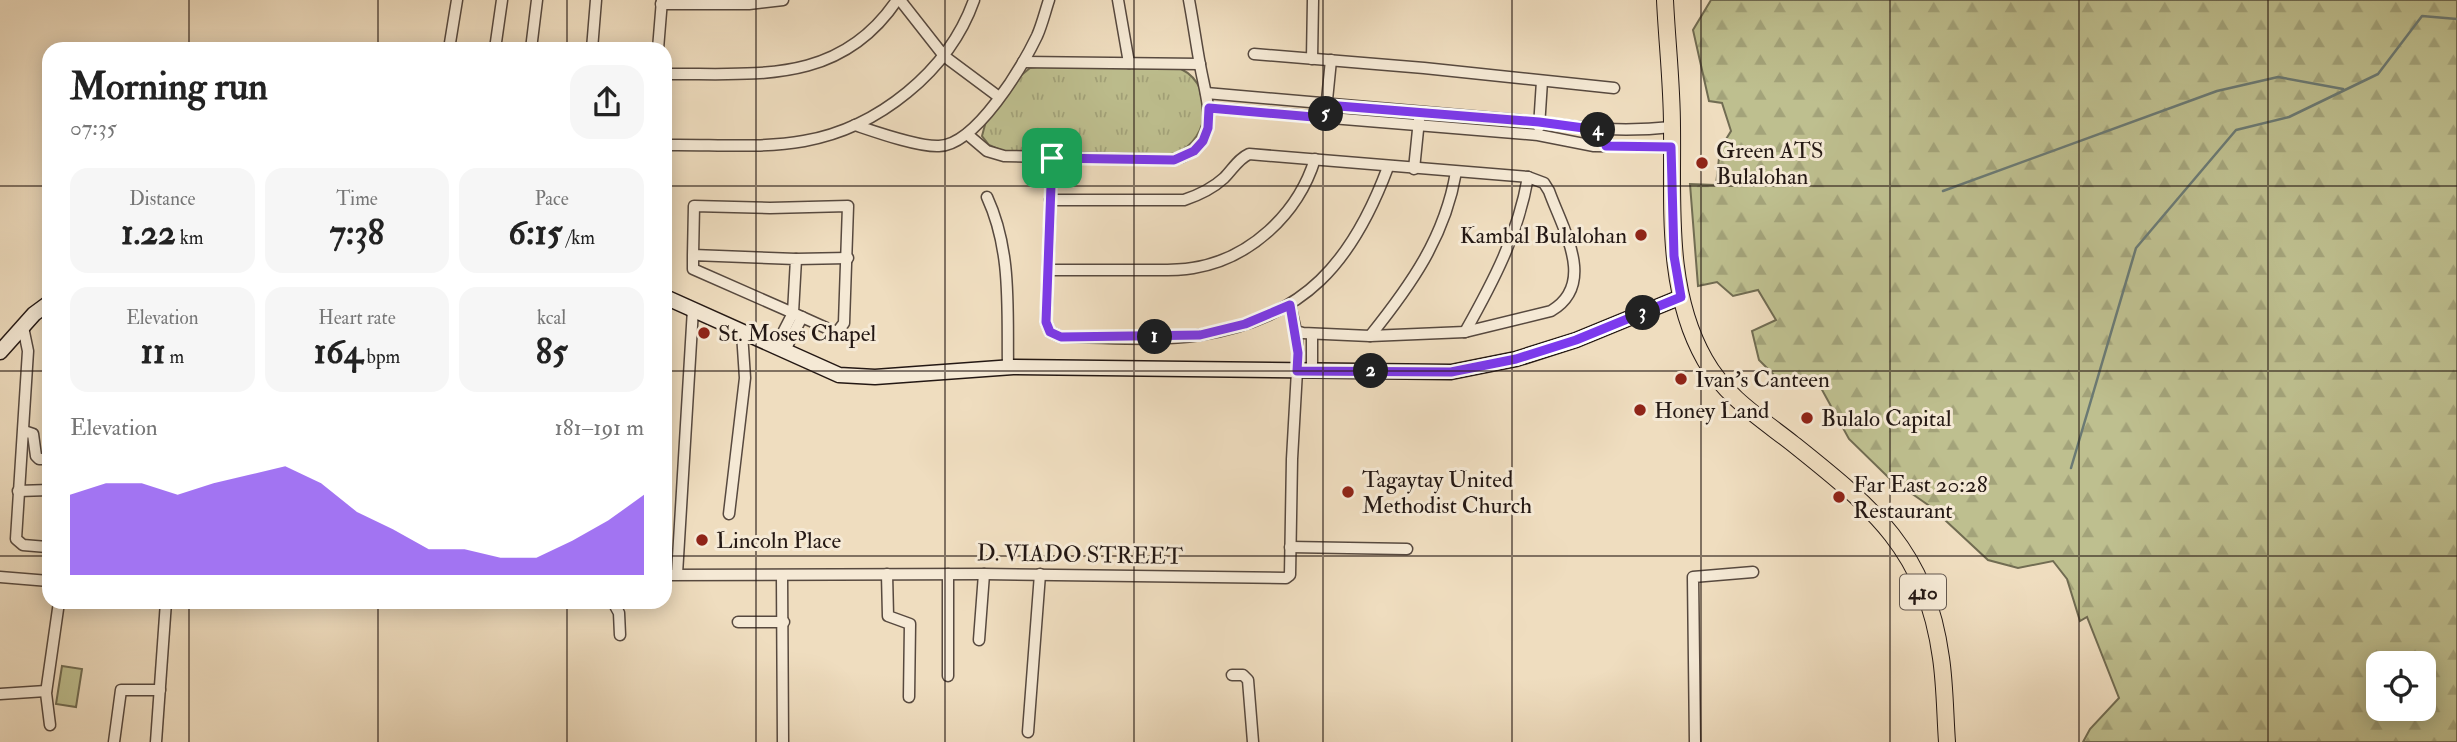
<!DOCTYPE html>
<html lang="en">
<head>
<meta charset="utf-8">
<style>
	:root { --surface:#fff; --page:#f6f6f6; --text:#222; --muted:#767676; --accent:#7c3aed }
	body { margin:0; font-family:"IM FELL Double Pica",serif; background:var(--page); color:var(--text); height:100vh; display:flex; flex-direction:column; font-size:26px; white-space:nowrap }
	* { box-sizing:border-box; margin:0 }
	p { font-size:23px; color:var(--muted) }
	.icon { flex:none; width:38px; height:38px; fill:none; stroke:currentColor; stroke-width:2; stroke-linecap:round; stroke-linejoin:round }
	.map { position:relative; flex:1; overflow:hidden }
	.panel { position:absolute; left:42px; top:42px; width:630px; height:567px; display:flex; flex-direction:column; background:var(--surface); border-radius:21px; box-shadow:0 4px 18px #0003 }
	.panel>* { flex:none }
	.fabs { position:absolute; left:2366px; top:651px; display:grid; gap:14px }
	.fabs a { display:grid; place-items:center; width:70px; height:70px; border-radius:14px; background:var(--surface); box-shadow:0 4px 18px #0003; font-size:35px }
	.pin { position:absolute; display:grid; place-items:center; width:60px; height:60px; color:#fff; margin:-30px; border-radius:14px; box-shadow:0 4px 10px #0006 }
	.km { position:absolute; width:35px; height:35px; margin:-18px; border-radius:50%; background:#222; color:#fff; font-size:19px; line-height:35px; text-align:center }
	.round { display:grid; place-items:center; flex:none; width:74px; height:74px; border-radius:21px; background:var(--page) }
	.head { display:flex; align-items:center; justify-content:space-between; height:119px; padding:0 28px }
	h1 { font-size:38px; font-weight:700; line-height:52px }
	.figures { display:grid; grid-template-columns:repeat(3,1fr); gap:10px; height:119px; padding:7px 28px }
	.figures div { display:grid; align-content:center; border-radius:18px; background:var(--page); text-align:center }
	.figures b { font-size:35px; font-weight:700 }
	.figures small { font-size:19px; font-weight:400 }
	.figures p { font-size:19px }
	.chart { height:196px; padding:14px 28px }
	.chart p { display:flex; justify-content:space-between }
	.chart svg { width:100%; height:126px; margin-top:7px; fill:var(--accent); opacity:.7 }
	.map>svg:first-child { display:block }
</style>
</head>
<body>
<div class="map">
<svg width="2457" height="742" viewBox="0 0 2457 742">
	<defs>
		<pattern id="forest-firs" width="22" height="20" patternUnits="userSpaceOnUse" patternTransform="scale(1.75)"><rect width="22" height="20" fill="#bebf8f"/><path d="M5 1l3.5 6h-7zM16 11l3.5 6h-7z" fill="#a3a37a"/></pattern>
		<pattern id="park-tufts" width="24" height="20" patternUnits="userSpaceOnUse" patternTransform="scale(1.75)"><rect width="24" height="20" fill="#bebf8f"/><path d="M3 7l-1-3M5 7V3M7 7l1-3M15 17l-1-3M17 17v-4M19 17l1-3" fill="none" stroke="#a3a37a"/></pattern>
	</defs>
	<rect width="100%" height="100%" fill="#efddbf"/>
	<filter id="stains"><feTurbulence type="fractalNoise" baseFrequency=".00286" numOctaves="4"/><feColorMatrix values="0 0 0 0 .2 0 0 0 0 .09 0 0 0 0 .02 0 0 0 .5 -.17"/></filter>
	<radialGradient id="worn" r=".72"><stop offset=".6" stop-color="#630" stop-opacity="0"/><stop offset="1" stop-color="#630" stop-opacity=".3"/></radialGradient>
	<path fill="#bebf8f" stroke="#716c52" stroke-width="2" d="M62,666L82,669L76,707L56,704Z"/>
	<path fill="url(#forest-firs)" stroke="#716c52" stroke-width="2" fill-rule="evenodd" d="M1711,0H2457V742H2083L2090,729L2119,698L2087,617L2080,621L2067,579L2053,561L2018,568L1988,560L1931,507L1888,477L1849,439L1815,377H1776L1759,360L1752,331L1776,320L1758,290L1733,296L1717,282L1698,286L1690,184L1716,185L1720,149L1731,131L1722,103L1709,101L1693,30ZM2378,663H2424V709H2378Z"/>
	<path fill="url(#park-tufts)" stroke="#716c52" stroke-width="2" d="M1040,67L1181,69C1218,87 1209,150 1167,155L1003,151L989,145L982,136L986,121L1019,77L1030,68Z"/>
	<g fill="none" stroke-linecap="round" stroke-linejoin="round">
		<g stroke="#6b7a74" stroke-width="2.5">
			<path d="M1943,191L2217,91L2278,77L2343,89"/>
			<path d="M2071,468L2136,248L2236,130L2289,117L2378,74L2422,16L2457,19"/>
		</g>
		<defs>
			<g id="street">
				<path d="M900,0L944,56L999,97"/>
				<path d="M1118,0L1129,63"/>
				<path d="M661,4H749L783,0"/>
				<path d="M449,49L457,0"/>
				<path d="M495,49L502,0"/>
				<path d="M531,49L537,0"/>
				<path d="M592,49L596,0"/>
				<path d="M658,49L662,0"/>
				<path d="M1254,54L1424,68L1614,88"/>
				<path d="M1312,59L1313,0"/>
				<path d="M1023,62L1200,64"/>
				<path d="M665,74C755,73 839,86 897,0"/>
				<path d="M1206,93L1539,122C1585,129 1626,132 1672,127"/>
				<path d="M1209,108L1538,135L1594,146L1671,147"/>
				<path d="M1326,110L1331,60"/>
				<path d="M855,125C876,132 918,147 939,146C976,145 1022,67 1037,36C1042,25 1045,12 1049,0"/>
				<path d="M1539,127L1542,81"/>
				<path d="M967,134L987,151L1004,156L1174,160C1224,144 1207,104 1200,65C1196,43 1193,21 1189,0"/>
				<path d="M665,145C711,144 759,149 804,141C878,128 949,71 974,0"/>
				<path d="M1052,158L1046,322L1050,332L1061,337C1107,337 1155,342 1200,335C1305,319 1353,261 1388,167"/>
				<path d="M1414,169L1419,120"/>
				<path d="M987,197C1012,251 1007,309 1008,367"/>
				<path d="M1050,200H1184C1199,195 1212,189 1224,178C1233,169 1238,159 1249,154L1528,177L1544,183L1549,191C1563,230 1597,284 1551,311L1465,332L1370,336L1303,333L1296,331L1290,305"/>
				<path d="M693,255V269L793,313L833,331H838L844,323L848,206L770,208L694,206L693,255L796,259L793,313L775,348"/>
				<path d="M796,259L848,258"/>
				<path d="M1048,270C1078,270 1109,270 1139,270C1157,270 1175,271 1193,268C1250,259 1298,214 1315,159"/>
				<path d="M23,327L28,351L16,539L23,545L47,547"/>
				<path d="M1465,332C1493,282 1518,235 1528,177"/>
				<path d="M1312,334V371"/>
				<path d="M1370,336C1411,285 1445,237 1456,172"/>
				<path d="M784,352L802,317"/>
				<path d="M24,431L33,434L36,456L39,459H44"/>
				<path d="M18,491L49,490"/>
				<path d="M729,514L745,378L742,333"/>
				<path d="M1290,547L1407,549"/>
				<path d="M677,574L693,309"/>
				<path d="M887,574L888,616L910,624L909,697"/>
				<path d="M665,575L984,574L1286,578L1290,575L1292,459L1298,353L1296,331"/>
				<path d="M782,576L783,742"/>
				<path d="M0,577L49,581"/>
				<path d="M613,602L619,613L620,635"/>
				<path d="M738,622H784"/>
				<path d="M979,640L984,574"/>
				<path d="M1232,675H1243L1248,680L1253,742"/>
				<path d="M948,676V574"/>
				<path d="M0,694L46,691"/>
				<path d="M50,725L46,693L59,602"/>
				<path d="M1028,732L1040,574"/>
				<path d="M114,742L121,690H160"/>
				<path d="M156,742L166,602"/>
				<path d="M1695,742L1693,577L1753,572"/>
			</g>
			<g id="secondary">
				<path d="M665,297L839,375L875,377L1013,367L1451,372L1516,359L1576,340L1681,297"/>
				<path d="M0,352L34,314L49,303"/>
			</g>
			<path id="primary" d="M1665,0C1667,42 1672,85 1672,127C1673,204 1665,290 1705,360C1725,396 1760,418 1792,443C1872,507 1926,549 1941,658C1945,685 1945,714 1947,742"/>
		</defs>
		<use href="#street" stroke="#57493f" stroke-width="13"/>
		<use href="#secondary" stroke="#241814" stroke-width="17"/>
		<use href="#primary" stroke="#241814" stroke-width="18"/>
		<use href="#street" stroke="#f5e9d5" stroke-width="10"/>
		<use href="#secondary" stroke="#f5e9d5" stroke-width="14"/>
		<use href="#primary" stroke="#efddbf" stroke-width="16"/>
	</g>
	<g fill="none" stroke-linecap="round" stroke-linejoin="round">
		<defs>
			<path id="route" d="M1326,105L1539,122L1606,131V146L1671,147L1674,256L1681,297L1576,340L1516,359L1451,372L1297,371L1298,353L1290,305L1245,324L1200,335L1061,337L1050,332L1046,322L1052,158L1174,160L1194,151L1203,141L1208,128L1209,108L1325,118Z"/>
		</defs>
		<use href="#route" stroke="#fff" stroke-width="14"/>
		<use href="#route" stroke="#7c3aed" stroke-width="9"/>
	</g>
	<path fill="none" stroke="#241814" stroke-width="2" stroke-opacity="0.55" d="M189,0V49M378,0V49M567,0V49M756,0V742M945,0V742M1134,0V742M1323,0V742M1512,0V742M1701,0V742M1890,0V742M2079,0V742M2268,0V742M0,186H49M665,186H2457M0,371H49M665,371H2457M0,556H49M665,556H2457M189,602V742M378,602V742M567,602V742"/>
	<g fill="#8f2418" stroke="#f5e9d5" stroke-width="2.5">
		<circle cx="1702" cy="163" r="7"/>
		<circle cx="1641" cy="235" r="7"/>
		<circle cx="704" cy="333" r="7"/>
		<circle cx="1681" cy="379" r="7"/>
		<circle cx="1640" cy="410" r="7"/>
		<circle cx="1807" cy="418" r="7"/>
		<circle cx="1348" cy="492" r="7"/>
		<circle cx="1839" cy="497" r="7"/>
		<circle cx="702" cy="540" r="7"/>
	</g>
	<g text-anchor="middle" stroke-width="6" stroke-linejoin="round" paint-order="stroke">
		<rect fill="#f5e9d5" stroke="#63574e" stroke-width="2" x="1900" y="574.5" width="46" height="35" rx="5"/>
		<g font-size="21" font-weight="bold" fill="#241814">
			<text x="1923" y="599">410</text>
		</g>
		<g font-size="23" fill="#241814" stroke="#f5e9d5" text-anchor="start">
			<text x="1716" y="158">Green ATS<tspan x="1716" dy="26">Bulalohan</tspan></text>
			<text x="1627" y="243" text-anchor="end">Kambal Bulalohan</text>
			<text x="718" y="341">St. Moses Chapel</text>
			<text x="1695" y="387">Ivan's Canteen</text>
			<text x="1654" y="418">Honey Land</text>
			<text x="1821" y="426">Bulalo Capital</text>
			<text x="1362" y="487">Tagaytay United<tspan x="1362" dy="26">Methodist Church</tspan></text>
			<text x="1853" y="492">Far East 20:28<tspan x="1853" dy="26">Restaurant</tspan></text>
			<text x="716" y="548">Lincoln Place</text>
		</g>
		<g font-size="23" fill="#241814" stroke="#f5e9d5">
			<text transform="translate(1080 554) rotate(1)" y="8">D. VIADO STREET</text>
		</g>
	</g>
	<rect width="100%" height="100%" filter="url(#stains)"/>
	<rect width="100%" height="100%" fill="url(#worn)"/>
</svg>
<div class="fabs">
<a><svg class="icon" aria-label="locate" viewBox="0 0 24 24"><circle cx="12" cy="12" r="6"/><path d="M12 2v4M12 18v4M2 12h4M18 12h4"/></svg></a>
</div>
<div class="pin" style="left:1052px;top:158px;background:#1e9e55"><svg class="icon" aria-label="arrive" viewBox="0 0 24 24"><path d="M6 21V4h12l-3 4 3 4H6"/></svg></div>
<b class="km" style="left:1155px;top:337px">1</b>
<b class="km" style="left:1371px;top:371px">2</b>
<b class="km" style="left:1643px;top:313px">3</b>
<b class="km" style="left:1598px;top:130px">4</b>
<b class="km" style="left:1326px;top:114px">5</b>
<section class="panel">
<div class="head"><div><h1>Morning run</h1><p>07:35</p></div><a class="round"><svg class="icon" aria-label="share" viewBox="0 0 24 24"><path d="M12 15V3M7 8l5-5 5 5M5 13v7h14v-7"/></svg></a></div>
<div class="figures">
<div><p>Distance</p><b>1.22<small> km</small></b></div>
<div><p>Time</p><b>7:38</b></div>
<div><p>Pace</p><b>6:15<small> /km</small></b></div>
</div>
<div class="figures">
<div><p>Elevation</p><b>11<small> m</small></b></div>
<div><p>Heart rate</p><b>164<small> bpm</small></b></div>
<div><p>kcal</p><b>85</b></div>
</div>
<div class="chart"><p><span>Elevation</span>181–191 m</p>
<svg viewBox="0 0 160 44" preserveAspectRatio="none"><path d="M0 44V16L10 12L20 12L30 16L40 12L50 9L60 6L70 12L80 22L90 28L100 35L110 35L120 38L130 38L140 32L150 25L160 16V44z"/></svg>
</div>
</section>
</div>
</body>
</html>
